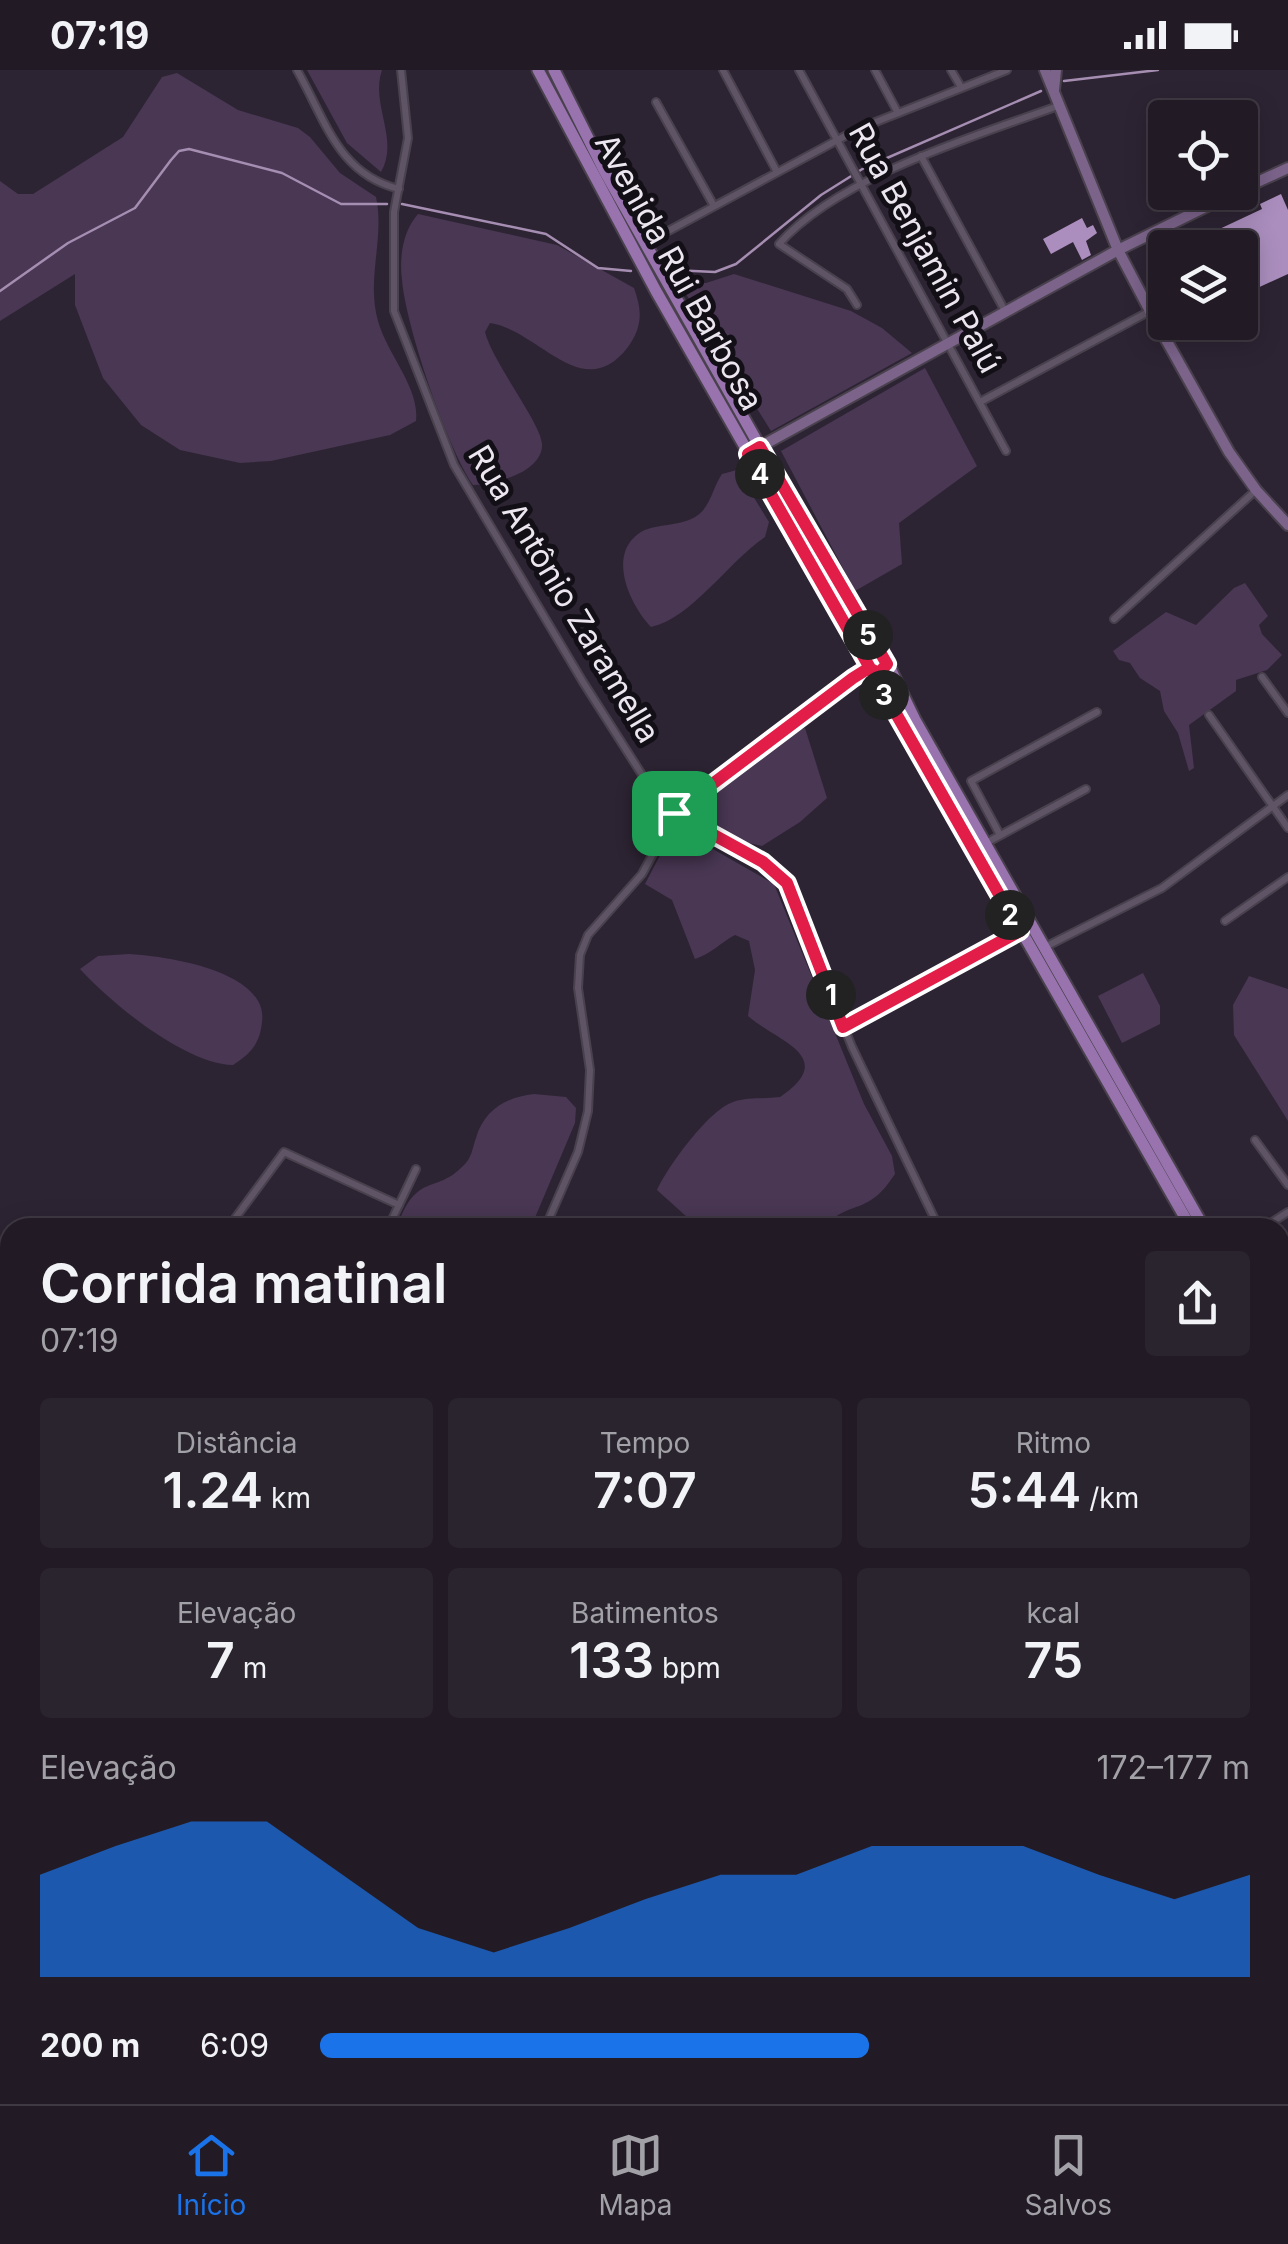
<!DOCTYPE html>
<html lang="pt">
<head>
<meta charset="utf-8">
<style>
	:root { --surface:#221b26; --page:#2a242e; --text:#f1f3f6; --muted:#a2a1a7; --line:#3f3943; --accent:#1a73e8 }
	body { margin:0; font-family:Inter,sans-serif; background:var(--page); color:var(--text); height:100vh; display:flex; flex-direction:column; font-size:38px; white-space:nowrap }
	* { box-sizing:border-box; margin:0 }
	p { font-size:32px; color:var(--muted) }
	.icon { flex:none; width:55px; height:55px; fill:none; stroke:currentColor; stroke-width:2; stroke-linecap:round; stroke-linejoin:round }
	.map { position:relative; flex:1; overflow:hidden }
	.panel { position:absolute; left:0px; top:1148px; width:1290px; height:888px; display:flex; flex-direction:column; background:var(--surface); border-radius:30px 30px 0 0; box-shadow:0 5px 25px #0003,0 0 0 2px var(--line) }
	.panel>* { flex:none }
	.fabs { position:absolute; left:1148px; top:30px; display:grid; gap:20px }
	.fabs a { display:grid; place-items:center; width:110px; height:110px; border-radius:10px; background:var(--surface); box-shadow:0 5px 25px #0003,0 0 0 2px var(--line); font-size:50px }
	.pin { position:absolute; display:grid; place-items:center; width:85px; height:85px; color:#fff; margin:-42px; border-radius:20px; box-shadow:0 5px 15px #0006 }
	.km { position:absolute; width:50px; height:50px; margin:-25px; border-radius:50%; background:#222; color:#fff; font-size:28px; line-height:50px; text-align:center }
	.round { display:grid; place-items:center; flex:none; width:105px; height:105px; border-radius:10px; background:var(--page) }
	.overview { display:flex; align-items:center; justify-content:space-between; height:170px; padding:0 40px }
	h1 { font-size:55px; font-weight:600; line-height:75px }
	.figures { display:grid; grid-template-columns:repeat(3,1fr); gap:15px; height:170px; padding:10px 40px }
	.figures div { display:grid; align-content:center; border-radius:10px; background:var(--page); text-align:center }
	.figures b { font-size:50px; font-weight:600 }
	.figures small { font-size:28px; font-weight:400 }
	.figures p { font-size:28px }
	.chart { height:280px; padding:20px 40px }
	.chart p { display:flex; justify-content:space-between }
	.chart svg { width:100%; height:180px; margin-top:10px; fill:var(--accent); opacity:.7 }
	ul { padding:0 40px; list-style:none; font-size:32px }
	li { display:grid; grid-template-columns:160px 120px 1fr; align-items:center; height:75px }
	li i { height:25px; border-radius:12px; background:var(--accent) }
	.status { display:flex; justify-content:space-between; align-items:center; height:70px; padding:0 50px; background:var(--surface); direction:ltr }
	.status svg { height:28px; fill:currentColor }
	.tab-bar { display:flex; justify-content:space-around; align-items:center; height:140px; border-top:2px solid var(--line); background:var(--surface); font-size:28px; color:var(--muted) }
	.tab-bar a { display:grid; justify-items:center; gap:5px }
	.tab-bar .on { color:var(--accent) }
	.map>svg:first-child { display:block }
</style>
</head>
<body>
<div class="status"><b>07:19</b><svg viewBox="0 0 49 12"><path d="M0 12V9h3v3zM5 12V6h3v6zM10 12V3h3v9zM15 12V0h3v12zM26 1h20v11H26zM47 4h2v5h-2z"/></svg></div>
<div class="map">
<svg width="1288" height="2034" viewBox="0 0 1288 2034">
	<rect width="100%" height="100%" fill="#2d2433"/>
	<g fill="#493753">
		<path d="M307,0H382C370,34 400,70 381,102L347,73Z"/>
		<path d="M177,3L238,40L298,58L310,67L340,103L376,127C385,168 366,209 378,251C387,284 420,318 416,351L390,365L271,391L240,393L180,380L141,355L103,308L75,235V204L0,251V111L18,124H33L123,67L162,7Z"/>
		<path d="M418,144L557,175L634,218C642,240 643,256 628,277C583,336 539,260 490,253L485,262C493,293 541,353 542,374C543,391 525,402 511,407C498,411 488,415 473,415C447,377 406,257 402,210C399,187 403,161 418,144Z"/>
		<path d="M734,204L851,241L882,258L912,283L771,361L679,213H706Z"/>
		<path d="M925,298L977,396L899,453L902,494L855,521L781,381Z"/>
		<path d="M737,400L769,452L765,467C730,490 692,548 651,557C631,536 607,487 638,464C654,452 681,458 698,445C711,435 713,417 722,404Z"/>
		<path d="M1245,513L1268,546L1259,555L1262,564L1282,585L1267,600L1236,610V621L1189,655L1194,698L1189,701L1178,663L1164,641L1160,621L1140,608L1130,593L1119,590L1113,581L1166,542L1196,555L1234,518Z"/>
		<path d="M805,658L827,728L800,752L762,776L740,771L694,741L785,665Z"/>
		<path d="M683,762L774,814L864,1034L892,1086L895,1104C888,1114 882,1123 871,1130C856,1140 837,1139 827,1157H698L657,1120C668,1096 709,1040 733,1032C748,1027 764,1029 780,1027C840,986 776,971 748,946L755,900L749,871L735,865C720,873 711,884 695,889L672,830L645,814L669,768Z"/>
		<path d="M129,884C166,886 269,901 262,952C260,974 250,984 233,995C185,994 112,934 80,899L98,886Z"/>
		<path d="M1143,903L1160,936V954L1122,973L1098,926Z"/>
		<path d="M1249,906L1288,919V1051L1234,965L1233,935Z"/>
		<path d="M534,1024L566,1027L576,1038L575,1053L531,1157H397C417,1101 435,1125 463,1096C472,1088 472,1079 476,1068C484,1040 506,1027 534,1024Z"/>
		<path d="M10,1336V1500H0V1338Z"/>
		<path d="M0,1663H10V1777L0,1781Z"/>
		<path d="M0,1844L10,1849V2025H254L262,2034H0Z"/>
		<path d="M302,2025H621L628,2034H308Z"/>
	</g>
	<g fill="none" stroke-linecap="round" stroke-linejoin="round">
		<g stroke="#a58eb2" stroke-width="2.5">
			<path d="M1064,11L1158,0"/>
			<path d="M402,134L546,164L598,198L631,201"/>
			<path d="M672,200L715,202L736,194L821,125L864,98L1041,21"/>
			<path d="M0,221L68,173L135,138L171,90L179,81L189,79L282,103L341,134H387"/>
		</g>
	</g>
	<g fill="#ab8ebe">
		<path d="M1281,124L1288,140V204L1240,226V178H1179L1262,139L1260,134Z"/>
		<path d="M1082,148L1087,158L1093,155L1097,163L1086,171L1091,185L1082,190L1073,172L1051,184L1043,169Z"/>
	</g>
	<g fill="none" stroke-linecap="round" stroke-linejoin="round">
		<defs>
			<g id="street">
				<path d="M297,0C326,51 338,104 399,119"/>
				<path d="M401,0L408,68L394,142V241L454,395L583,612L653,722L675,743L763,792L787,813L852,977L939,1158"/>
				<path d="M723,0L777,102"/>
				<path d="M799,0L1006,381"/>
				<path d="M875,0L898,43"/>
				<path d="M951,0L961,17"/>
				<path d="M656,32L714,136"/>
				<path d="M921,86L1005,241"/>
				<path d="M646,173L858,59L1007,0"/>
				<path d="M857,235L847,219L779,174C838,107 975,66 1058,36"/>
				<path d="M980,332L1150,241"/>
				<path d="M1114,549L1255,421"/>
				<path d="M1262,607L1288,643"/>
				<path d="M1209,645L1288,758"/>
				<path d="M1000,765L971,711L1097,642"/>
				<path d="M986,773L1086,719"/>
				<path d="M1225,851L1288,807"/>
				<path d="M1045,877L1162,818L1288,725"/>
				<path d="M843,957L1020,861"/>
				<path d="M1255,1070L1288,1115"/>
				<path d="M228,1158L284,1082L399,1135"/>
				<path d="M388,1158L416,1099"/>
				<path d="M545,1158L578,1082L588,1041L590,1000L578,918L580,885L588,865L642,804L675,743L869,598"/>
				<path d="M1263,1158L1288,1142"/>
				<path d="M0,1207L10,1206"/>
				<path d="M0,1281L10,1284"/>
				<path d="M1280,1593L1288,1594"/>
			</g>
			<g id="secondary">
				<path d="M1045,0L1118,180L1150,241L1229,382L1256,420L1288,455"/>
				<path d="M1054,20L1056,0"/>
				<path d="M1240,120L1288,98"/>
				<path d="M756,379L1118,180L1236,122"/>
			</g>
			<g id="primary">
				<path d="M538,0L656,221L1191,1158"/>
				<path d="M554,0L605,102L848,533L886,590L915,650L1204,1158"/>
				<path d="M1280,1293L1288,1307"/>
				<path d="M1280,1312L1288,1326"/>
			</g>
		</defs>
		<use href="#street" stroke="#49414d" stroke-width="10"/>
		<use href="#secondary" stroke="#49414d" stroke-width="14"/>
		<use href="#primary" stroke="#49414d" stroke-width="15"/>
		<use href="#street" stroke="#5e5465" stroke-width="6"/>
		<use href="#secondary" stroke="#7b638a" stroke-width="10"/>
		<use href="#primary" stroke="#9873ae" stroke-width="11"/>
	</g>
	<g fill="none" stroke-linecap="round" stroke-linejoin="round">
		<defs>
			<path id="route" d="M674,743L763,792L787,813L843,957L1020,861L748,384L760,377L887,594L879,603L869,598L853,608L674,743"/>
		</defs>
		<use href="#route" stroke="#fff" stroke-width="20"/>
		<use href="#route" stroke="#e11d48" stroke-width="12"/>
	</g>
	<g text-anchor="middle" stroke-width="10" stroke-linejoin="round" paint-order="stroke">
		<g font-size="32" fill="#ece6f0" stroke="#130f16">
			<text transform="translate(925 178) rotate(61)" y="11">Rua Benjamin Palú</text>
			<text transform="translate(679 202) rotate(61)" y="11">Avenida Rui Barbosa</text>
			<text transform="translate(564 524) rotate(59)" y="11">Rua Antônio Zaramella</text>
		</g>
	</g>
</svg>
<div class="fabs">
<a><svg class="icon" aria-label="locate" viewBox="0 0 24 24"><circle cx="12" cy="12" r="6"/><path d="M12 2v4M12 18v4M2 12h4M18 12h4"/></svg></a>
<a><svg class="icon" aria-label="layers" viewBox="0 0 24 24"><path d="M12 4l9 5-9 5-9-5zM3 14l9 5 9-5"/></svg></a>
</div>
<div class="pin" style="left:674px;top:743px;background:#1e9e55"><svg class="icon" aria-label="arrive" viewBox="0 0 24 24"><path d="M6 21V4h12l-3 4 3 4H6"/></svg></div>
<b class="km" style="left:831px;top:925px">1</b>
<b class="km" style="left:1010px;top:845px">2</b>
<b class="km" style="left:884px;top:625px">3</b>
<b class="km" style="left:760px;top:404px">4</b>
<b class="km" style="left:868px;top:565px">5</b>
<section class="panel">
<div class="overview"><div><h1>Corrida matinal</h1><p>07:19</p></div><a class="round"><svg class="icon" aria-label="share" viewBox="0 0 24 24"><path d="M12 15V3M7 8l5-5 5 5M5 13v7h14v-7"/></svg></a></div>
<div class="figures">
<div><p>Distância</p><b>1.24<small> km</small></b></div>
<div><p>Tempo</p><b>7:07</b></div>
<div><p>Ritmo</p><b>5:44<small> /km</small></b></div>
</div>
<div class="figures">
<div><p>Elevação</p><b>7<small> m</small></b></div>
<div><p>Batimentos</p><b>133<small> bpm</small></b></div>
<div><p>kcal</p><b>75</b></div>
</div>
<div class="chart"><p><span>Elevação</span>172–177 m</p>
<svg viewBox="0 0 160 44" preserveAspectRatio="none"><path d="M0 44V19L10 12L20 6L30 6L40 19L50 32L60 38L70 32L80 25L90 19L100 19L110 12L120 12L130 12L140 19L150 25L160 19V44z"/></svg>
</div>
<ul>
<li><b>200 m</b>6:09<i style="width:59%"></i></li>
</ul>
</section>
</div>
<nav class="tab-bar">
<a class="on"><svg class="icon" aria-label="home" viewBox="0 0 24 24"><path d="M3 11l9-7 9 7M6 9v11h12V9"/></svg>Início</a>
<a><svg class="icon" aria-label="map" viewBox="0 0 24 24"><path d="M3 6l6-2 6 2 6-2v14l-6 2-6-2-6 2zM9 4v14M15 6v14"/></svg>Mapa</a>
<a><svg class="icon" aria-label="saved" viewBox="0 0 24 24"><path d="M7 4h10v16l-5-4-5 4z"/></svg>Salvos</a>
</nav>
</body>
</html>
